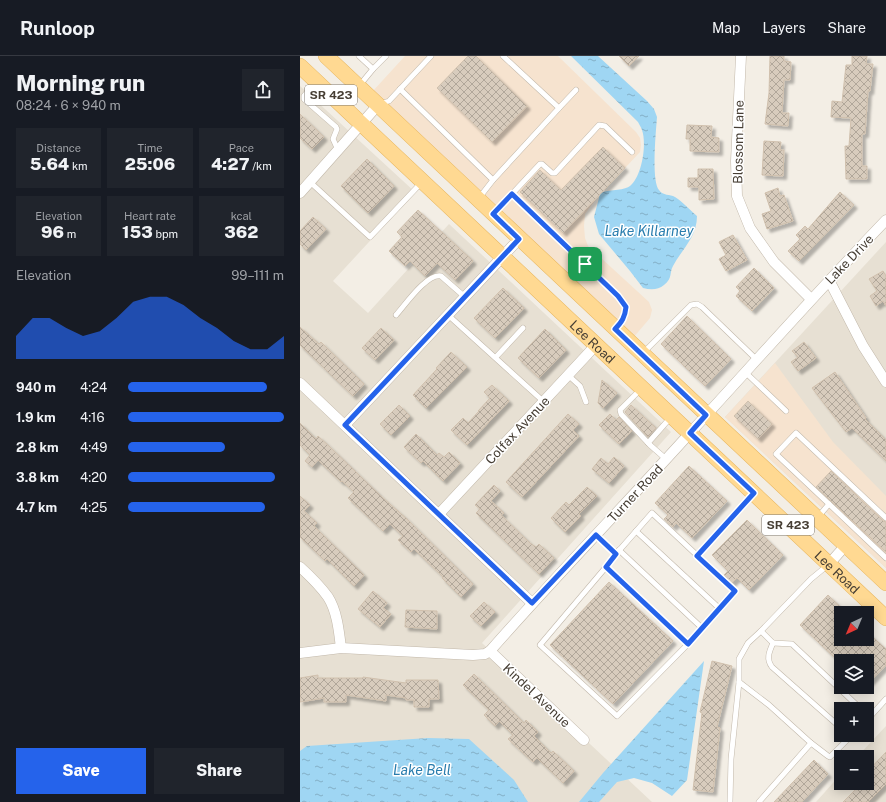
<!DOCTYPE html>
<html lang="en">
<head>
<meta charset="utf-8">
<style>
	:root { --surface:#171b24; --page:#20242c; --text:#f1f3f6; --muted:#9ea1a6; --line:#363941; --accent:#2563eb }
	body { margin:0; font-family:"Public Sans",sans-serif; background:var(--page); color:var(--text); height:100vh; display:flex; flex-direction:column; font-size:15px; white-space:nowrap }
	* { box-sizing:border-box; margin:0 }
	p { font-size:13px; color:var(--muted) }
	.icon { flex:none; width:22px; height:22px; fill:none; stroke:currentColor; stroke-width:2; stroke-linecap:round; stroke-linejoin:round }
	.map { position:relative; flex:1; overflow:hidden }
	.drawer { display:flex; flex-direction:column; background:var(--surface); width:300px }
	.drawer>* { flex:none }
	.needle { width:26px; rotate:224deg }
	.fabs { position:absolute; left:534px; top:550px; display:grid; gap:8px }
	.fabs a { display:grid; place-items:center; width:40px; height:40px; border-radius:0px; background:var(--surface); box-shadow:0 2px 10px #0003; font-size:20px }
	.pin { position:absolute; display:grid; place-items:center; width:34px; height:34px; color:#fff; margin:-17px; border-radius:8px; box-shadow:0 2px 6px #0006 }
	.round { display:grid; place-items:center; flex:none; width:42px; height:42px; border-radius:0px; background:var(--page) }
	.summary { display:flex; align-items:center; justify-content:space-between; height:68px; padding:0 16px }
	h1 { font-size:22px; font-weight:800; line-height:30px }
	.metrics { display:grid; grid-template-columns:repeat(3,1fr); gap:6px; height:68px; padding:4px 16px }
	.metrics div { display:grid; align-content:center; border-radius:0px; background:var(--page); text-align:center }
	.metrics b { font-size:17px; font-weight:800 }
	.metrics small { font-size:11px; font-weight:400 }
	.metrics p { font-size:11px }
	.chart { height:112px; padding:8px 16px }
	.chart p { display:flex; justify-content:space-between }
	.chart svg { width:100%; height:72px; margin-top:4px; fill:var(--accent); opacity:.7 }
	.button { display:flex; gap:8px; margin-top:auto; padding:8px 16px }
	.button a { flex:1; height:46px; border-radius:0px; background:var(--accent); color:#fff; font-size:16px; font-weight:800; line-height:46px; text-align:center }
	.button a+a { background:var(--page); color:var(--text) }
	ul { padding:0 16px; list-style:none; font-size:13px }
	li { display:grid; grid-template-columns:64px 48px 1fr; align-items:center; height:30px }
	li i { height:10px; border-radius:5px; background:var(--accent) }
	header { display:flex; align-items:center; gap:24px; box-sizing:border-box; height:56px; padding:0 20px; background:var(--surface); border-bottom:1px solid var(--line) }
	header strong { font-size:19px }
	nav { display:flex; gap:22px; margin-inline-start:auto; font-size:14px }
	main { display:flex; flex:1; min-height:0 }
	.map>svg:first-child { display:block }
</style>
</head>
<body>
<header>
<strong>Runloop</strong>
<nav><a>Map</a><a>Layers</a><a>Share</a></nav>
</header>
<main>
<section class="drawer">
<div class="summary"><div><h1>Morning run</h1><p>08:24 · 6 × 940 m</p></div><a class="round"><svg class="icon" aria-label="share" viewBox="0 0 24 24"><path d="M12 15V3M7 8l5-5 5 5M5 13v7h14v-7"/></svg></a></div>
<div class="metrics">
<div><p>Distance</p><b>5.64<small> km</small></b></div>
<div><p>Time</p><b>25:06</b></div>
<div><p>Pace</p><b>4:27<small> /km</small></b></div>
</div>
<div class="metrics">
<div><p>Elevation</p><b>96<small> m</small></b></div>
<div><p>Heart rate</p><b>153<small> bpm</small></b></div>
<div><p>kcal</p><b>362</b></div>
</div>
<div class="chart"><p><span>Elevation</span>99–111 m</p>
<svg viewBox="0 0 160 44" preserveAspectRatio="none"><path d="M0 44V30L10 19L20 19L30 25L40 30L50 27L60 19L70 9L80 6L90 6L100 11L110 19L120 25L130 33L140 38L150 38L160 30V44z"/></svg>
</div>
<ul>
<li><b>940 m</b>4:24<i style="width:89%"></i></li>
<li><b>1.9 km</b>4:16<i style="width:100%"></i></li>
<li><b>2.8 km</b>4:49<i style="width:62%"></i></li>
<li><b>3.8 km</b>4:20<i style="width:94%"></i></li>
<li><b>4.7 km</b>4:25<i style="width:88%"></i></li>
</ul>
<div class="button"><a>Save</a><a>Share</a></div>
</section>
<div class="map">
<svg width="586" height="746" viewBox="0 0 586 746">
	<defs>
		<pattern id="water-ripples" width="26" height="14" patternUnits="userSpaceOnUse"><rect width="26" height="14" fill="#9fd6f3"/><path d="M2 4q2-2 4 0t4 0M15 11q2-2 4 0t4 0" fill="none" stroke="#83afc6"/></pattern>
		<pattern id="building-cross-hatch" width="8" height="8" patternUnits="userSpaceOnUse"><rect width="8" height="8" fill="#d8ccbd"/><path d="M0 0l8 8M0 8l8-8" fill="none" stroke="#b1a79a"/></pattern>
		<filter id="shadow"><feDropShadow dx="3.5" dy="3.5" stdDeviation="1" flood-color="#0004"/></filter>
	</defs>
	<rect width="100%" height="100%" fill="#f3eee5"/>
	<g fill="#e7e0d3">
		<path d="M0,30L115,136L33,225L68,257L149,168L371,376L182,587L352,746H0Z"/>
		<path d="M586,186V512L425,361Z"/>
		<path d="M586,670V746H516L541,718V727H567V701H557Z"/>
	</g>
	<g fill="#f6e3cf">
		<path d="M105,0H258L336,76L340,82L341,89L340,96L297,142L285,158L284,170L285,182L288,190L349,246L352,254L350,262L333,282L72,36Z"/>
		<path d="M475,307L533,386L586,440V512L425,361Z"/>
	</g>
	<g fill="url(#water-ripples)">
		<path d="M271,0H298L347,45L354,53L357,61C356,75 351,125 359,134C363,140 370,138 375,141C383,146 390,154 397,160C397,181 382,193 373,210C369,217 373,222 364,229C358,234 351,234 343,232L330,215L299,178L294,161L300,138L303,136C310,134 326,134 330,130C342,120 347,88 342,74C341,71 339,68 338,66Z"/>
		<path d="M404,605L387,724L372,740L352,727L334,722L317,726L299,746H279L303,717Z"/>
		<path d="M128,682L169,683L214,724L228,746H0V695L7,690Z"/>
	</g>
	<g fill="url(#building-cross-hatch)" stroke="#d0c0ad" filter="url(#shadow)">
		<path d="M168,0H176L227,50L192,86L137,32Z"/>
		<path d="M319,0H339L329,10Z"/>
		<path d="M470,0H484V5L491,6L490,24H484L482,57H489L488,70L465,68L469,37Z"/>
		<path d="M552,0H567L566,8H573L570,35H568L565,78H562V110H567V123H546L545,90H549L551,62L531,61L532,45L542,46L546,9H552Z"/>
		<path d="M0,58L24,81L12,93L0,82Z"/>
		<path d="M387,69L412,70L411,81L419,82V96L390,95V83H386Z"/>
		<path d="M464,85L481,86L480,94H484L483,120L462,119Z"/>
		<path d="M303,91L325,112L263,177L220,136L240,114L261,134Z"/>
		<path d="M67,103L94,130L68,157L41,130Z"/>
		<path d="M398,113H413L414,143L399,144V131H388V122H398Z"/>
		<path d="M478,132L480,140L484,139L493,165L467,173L462,158L471,155L465,137Z"/>
		<path d="M540,136L554,149L499,205L488,195L500,183L496,179L505,170L508,173Z"/>
		<path d="M118,154L173,205L155,224L137,207L125,220L110,205L105,210L89,195L102,181L97,176Z"/>
		<path d="M13,161L26,173L6,194L0,188V175Z"/>
		<path d="M433,179L447,204L426,215L419,203L426,199L419,186Z"/>
		<path d="M454,212L474,232L452,255L436,240L440,235L436,231Z"/>
		<path d="M583,215L586,220V250L583,245L576,250L570,240L577,235L569,223Z"/>
		<path d="M203,232L224,252L195,282L174,262Z"/>
		<path d="M387,260L431,303L405,330L361,288Z"/>
		<path d="M0,271L19,288L21,286L64,328L53,340L0,289Z"/>
		<path d="M81,272L94,284L75,304L62,292Z"/>
		<path d="M245,273L266,294L239,322L218,302Z"/>
		<path d="M504,286L516,302L498,315L491,306L498,301L492,295Z"/>
		<path d="M151,296L167,311L126,352L113,339L137,313L136,312Z"/>
		<path d="M535,316L566,362L565,363L586,384V405L552,372L546,376L512,332Z"/>
		<path d="M302,324L317,337L303,352L298,347Z"/>
		<path d="M192,329L209,345L167,389L151,374L163,362L168,367L179,355H178L190,342L184,336Z"/>
		<path d="M448,345L472,368L458,383L434,360Z"/>
		<path d="M99,349L110,360L91,379L80,368Z"/>
		<path d="M331,349L356,372L348,381L325,356Z"/>
		<path d="M268,358L279,368L273,374L279,380L222,441L206,426Z"/>
		<path d="M310,358L316,364L319,361L332,375L319,388L299,369Z"/>
		<path d="M0,367L16,383L18,380L29,390L82,441L107,463L173,528L161,541L142,522L143,521L114,493L111,496L98,484L103,480L90,468L83,475L48,442L54,436L42,425L41,426L18,404L12,411L5,405L10,399L0,389Z"/>
		<path d="M116,378L137,399L139,397L144,401L149,396L160,407L143,425L123,405L121,407L104,391Z"/>
		<path d="M314,401L324,410L309,427L292,413L301,402L308,408Z"/>
		<path d="M389,410L427,445L392,482L376,467L373,471L364,463L368,459L355,447Z"/>
		<path d="M531,415L583,465L586,466V496L516,431Z"/>
		<path d="M194,429L200,435L191,445L204,457L201,459L230,487L236,491L239,488L254,502L239,518L176,457L180,453L175,449Z"/>
		<path d="M287,431L297,440L279,458L281,460L265,476L251,462L266,446L269,449Z"/>
		<path d="M0,440L10,449L4,455L17,467L14,470L64,519L54,530L27,503L25,505L0,481Z"/>
		<path d="M447,464L483,499L449,534L437,522L432,527L424,519L428,515L412,499Z"/>
		<path d="M309,526L373,585L313,648L250,589Z"/>
		<path d="M73,535L87,547L83,552L91,558L80,571L58,553Z"/>
		<path d="M528,539L547,557H541V583H567V576L586,593V609L567,629V605H538L500,569Z"/>
		<path d="M184,546L195,556L181,570L170,560Z"/>
		<path d="M106,554L137,555V573L105,571Z"/>
		<path d="M412,605L432,610L417,671L420,672L413,736L393,734L402,657L400,656Z"/>
		<path d="M174,618L224,667L226,664L238,676L234,680L251,697L253,695L274,715L263,727L237,702L233,706L208,683L213,679L199,665L195,670L184,659L189,654L163,629Z"/>
		<path d="M18,619V622H63V621L106,627V624H138L139,643H129V651H114V644H106V642L86,639V645L46,639V646H24V642L0,646V622Z"/>
		<path d="M586,696V728L568,746H543L556,733L550,727H567V716Z"/>
		<path d="M514,704L528,718L502,746H474Z"/>
	</g>
	<g fill="none" stroke-linecap="round" stroke-linejoin="round">
		<defs>
			<g id="lane">
				<path d="M59,0L73,13L86,0"/>
				<path d="M16,26L4,40V43L36,71L37,73L33,83L38,94"/>
				<path d="M59,30L73,13"/>
				<path d="M100,33L193,124"/>
				<path d="M80,48L89,45L131,0"/>
				<path d="M259,52L276,34"/>
				<path d="M10,126L70,181L122,126"/>
				<path d="M212,138L240,108H242L252,117H255L299,69L305,70L332,96"/>
				<path d="M179,142L193,124L259,52L203,0"/>
				<path d="M194,157L212,138L219,144L318,240L326,251L325,260L317,271"/>
				<path d="M96,259C105,249 127,217 141,220L165,241"/>
				<path d="M148,259L243,345"/>
				<path d="M343,297L391,249L397,248L402,251L456,303"/>
				<path d="M196,301L223,272"/>
				<path d="M445,316L486,355"/>
				<path d="M268,319L280,330L286,346"/>
				<path d="M341,333L320,354L321,358L350,389L366,403"/>
				<path d="M348,387L371,361"/>
				<path d="M529,448L476,398L496,377L586,462"/>
				<path d="M518,461L529,448L586,502"/>
				<path d="M336,475L419,552"/>
				<path d="M296,479L316,498L306,511"/>
				<path d="M319,494L402,572"/>
				<path d="M316,498L352,457L435,535L388,588L317,660L240,589L306,511L388,588"/>
				<path d="M397,500L453,439"/>
				<path d="M473,587C469,596 466,603 472,611L541,672"/>
				<path d="M473,587L492,588L561,653"/>
				<path d="M473,587L461,575L511,523L528,509"/>
				<path d="M567,664L586,643"/>
				<path d="M511,687L528,700L530,701L552,679"/>
				<path d="M430,746L431,703L439,626"/>
				<path d="M459,746L511,687L469,649L439,626V603L448,587L461,575"/>
			</g>
			<g id="street">
				<path d="M441,0L436,105L437,140L450,172L474,206L511,243"/>
				<path d="M0,137L78,49"/>
				<path d="M529,224L563,290L586,326"/>
				<path d="M0,327L232,547"/>
				<path d="M45,369L219,183"/>
				<path d="M139,458L296,289"/>
				<path d="M529,508L546,489"/>
				<path d="M0,511C10,520 20,530 28,541C37,555 39,575 41,592"/>
				<path d="M190,595L284,684"/>
				<path d="M0,597L41,592L173,599L185,598L190,595C255,521 324,450 390,377C455,306 519,234 586,164"/>
			</g>
			<g id="primary">
				<path d="M26,0L586,527"/>
				<path id="s1" d="M0,10L586,562"/>
			</g>
		</defs>
		<use href="#lane" stroke="#c2b8aa" stroke-width="6"/>
		<use href="#street" stroke="#c2b8aa" stroke-width="11"/>
		<use href="#primary" stroke="#e8b65e" stroke-width="16"/>
		<use href="#lane" stroke="#fff" stroke-width="5"/>
		<use href="#street" stroke="#fff" stroke-width="10"/>
		<use href="#primary" stroke="#ffd992" stroke-width="15"/>
	</g>
	<g fill="none" stroke-linecap="round" stroke-linejoin="round">
		<defs>
			<path id="route" d="M212,138L318,240L326,251C325,261 322,266 315,273L406,359L390,377L454,437L397,500L435,535L388,588L306,511L316,498L296,479L232,547L45,369L219,183L193,158Z"/>
		</defs>
		<use href="#route" stroke="#fff" stroke-width="8"/>
		<use href="#route" stroke="#2563eb" stroke-width="5"/>
	</g>
	<g text-anchor="middle" stroke-width="3" stroke-linejoin="round" paint-order="stroke">
		<g fill="#fff" stroke="#7e7871" stroke-width="1">
			<rect x="5" y="29" width="52" height="20" rx="3"/>
			<rect x="462" y="459" width="52" height="20" rx="3"/>
		</g>
		<g font-size="12" font-weight="bold" fill="#463e34">
			<text x="31" y="43">SR 423</text>
			<text x="488" y="473">SR 423</text>
		</g>
		<g font-size="13" fill="#463e34" stroke="#fff">
			<text transform="translate(438 86) rotate(-89)" y="5">Blossom Lane</text>
			<text transform="translate(549 203) rotate(-46)" y="5">Lake Drive</text>
			<text dy="5" stroke="none"><textPath href="#s1" startOffset="402">Lee Road</textPath></text>
			<text transform="translate(217 374) rotate(-47)" y="5">Colfax Avenue</text>
			<text transform="translate(335 437) rotate(-47)" y="5">Turner Road</text>
			<text dy="5" stroke="none"><textPath href="#s1" startOffset="738">Lee Road</textPath></text>
			<text transform="translate(237 639) rotate(43)" y="5">Kindel Avenue</text>
		</g>
		<g font-size="14" font-style="italic" fill="#297dae" stroke="#fff">
			<text x="349" y="180">Lake Killarney</text>
			<text x="122" y="719">Lake Bell</text>
		</g>
	</g>
</svg>
<div class="fabs">
<a><svg class="needle" viewBox="-14 -14 28 28"><path d="M0-13l5 13h-10z" fill="#e53935"/><path d="M0 13l5-13h-10z" fill="#9ea1a6"/></svg></a>
<a><svg class="icon" aria-label="layers" viewBox="0 0 24 24"><path d="M12 4l9 5-9 5-9-5zM3 14l9 5 9-5"/></svg></a>
<a>+</a>
<a>−</a>
</div>
<div class="pin" style="left:285px;top:208px;background:#1e9e55"><svg class="icon" aria-label="arrive" viewBox="0 0 24 24"><path d="M6 21V4h12l-3 4 3 4H6"/></svg></div>
</div>
</main>
</body>
</html>
